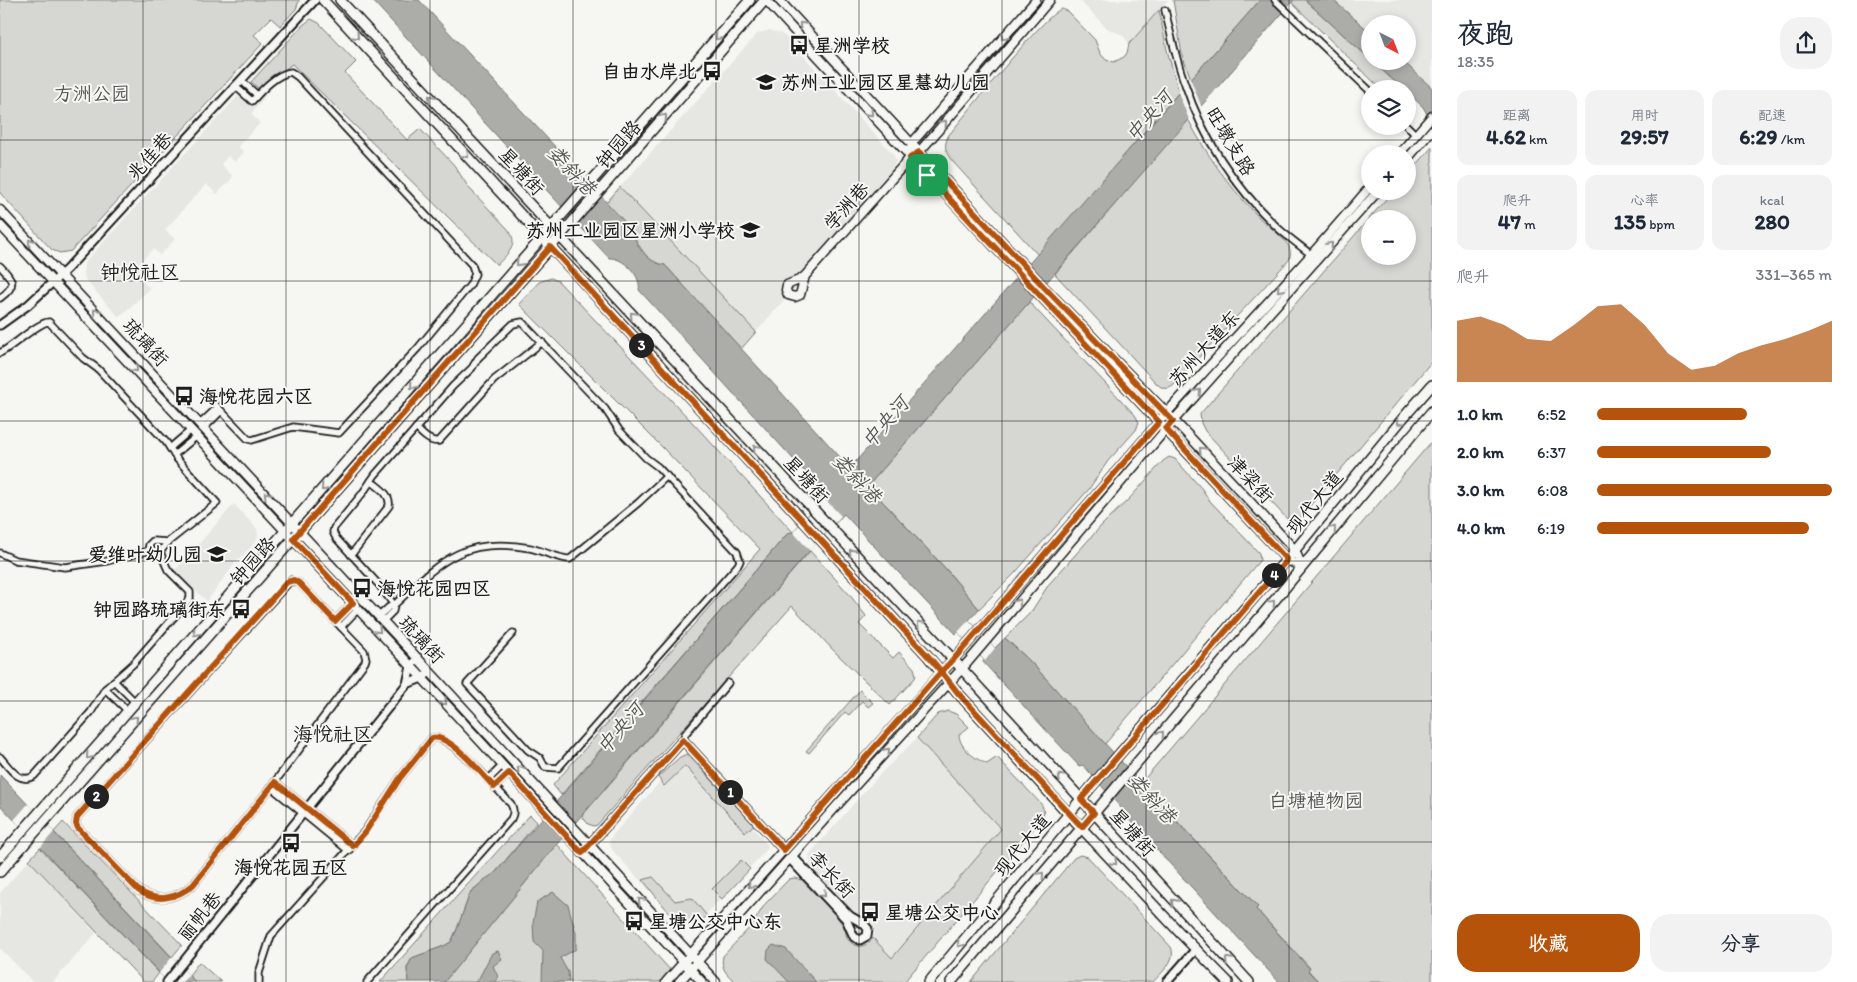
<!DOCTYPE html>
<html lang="zh">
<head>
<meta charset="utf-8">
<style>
	:root { --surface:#fff; --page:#f2f2f3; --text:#1f2937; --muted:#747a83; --accent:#b45309 }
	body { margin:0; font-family:Itim,"LXGW WenKai TC",sans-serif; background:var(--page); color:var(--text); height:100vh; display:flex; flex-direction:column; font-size:19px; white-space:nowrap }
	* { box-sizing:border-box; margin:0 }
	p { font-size:16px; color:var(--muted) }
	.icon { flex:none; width:28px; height:28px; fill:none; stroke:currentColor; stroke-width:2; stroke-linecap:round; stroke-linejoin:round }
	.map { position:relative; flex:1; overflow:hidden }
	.side { display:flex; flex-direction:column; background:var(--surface); width:425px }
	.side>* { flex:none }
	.needle { width:32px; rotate:138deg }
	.controls { position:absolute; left:1361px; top:15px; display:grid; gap:10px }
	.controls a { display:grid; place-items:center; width:55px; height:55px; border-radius:50%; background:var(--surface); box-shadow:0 2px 8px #0003; font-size:25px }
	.pin { position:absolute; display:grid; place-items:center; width:42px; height:42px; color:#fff; margin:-21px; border-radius:10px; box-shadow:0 2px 8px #0006 }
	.km { position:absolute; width:25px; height:25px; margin:-12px; border-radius:50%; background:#222; color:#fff; font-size:14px; line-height:25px; text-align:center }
	.round { display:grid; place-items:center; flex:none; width:52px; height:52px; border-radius:20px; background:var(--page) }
	.headline { display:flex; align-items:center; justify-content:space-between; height:85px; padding:0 25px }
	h1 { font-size:28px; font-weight:700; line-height:38px }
	.metrics { display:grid; grid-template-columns:repeat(3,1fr); gap:8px; height:85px; padding:5px 25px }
	.metrics div { display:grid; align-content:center; border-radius:12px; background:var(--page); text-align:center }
	.metrics b { font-size:21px; font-weight:700 }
	.metrics small { font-size:14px; font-weight:400 }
	.metrics p { font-size:14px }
	.chart { height:140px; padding:10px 25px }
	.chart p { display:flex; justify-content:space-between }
	.chart svg { width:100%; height:90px; margin-top:5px; fill:var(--accent); opacity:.7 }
	.primary-button { display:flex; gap:10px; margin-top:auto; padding:10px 25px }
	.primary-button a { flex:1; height:58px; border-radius:20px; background:var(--accent); color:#fff; font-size:20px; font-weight:700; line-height:58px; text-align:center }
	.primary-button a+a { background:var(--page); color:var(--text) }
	ul { padding:0 25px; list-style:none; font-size:16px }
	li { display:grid; grid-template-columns:80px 60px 1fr; align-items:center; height:38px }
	li i { height:12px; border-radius:6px; background:var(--accent) }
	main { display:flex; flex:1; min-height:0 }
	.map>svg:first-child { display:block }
</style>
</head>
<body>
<main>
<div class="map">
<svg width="1432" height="982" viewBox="0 0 1432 982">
	<rect width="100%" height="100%" fill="#f6f6f2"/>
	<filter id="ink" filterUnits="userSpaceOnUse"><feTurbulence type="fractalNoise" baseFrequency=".02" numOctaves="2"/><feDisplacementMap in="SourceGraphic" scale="10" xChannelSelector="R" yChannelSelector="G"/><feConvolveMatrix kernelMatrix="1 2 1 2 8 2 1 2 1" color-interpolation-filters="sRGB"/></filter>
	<g filter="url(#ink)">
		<g fill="#e6e6e2">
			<path d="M1079,0H1168L1129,44L1123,35L1108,29Z"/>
			<path d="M1334,0H1432V88L1403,61H1408V24H1370V32Z"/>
			<path d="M769,30L780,33L786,37L893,154L896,161L892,169L802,272L786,281L781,294L784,300L756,332L620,187L757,34Z"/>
			<path d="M251,82L265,95L262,101L251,114L260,123L238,146L244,152L235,162L228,156L221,164L233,177L217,194L206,184L165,230L175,239L160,255L153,249L140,262L141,280L150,289L119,317L86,281L83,273L84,263Z"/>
			<path d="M234,504L257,529L258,536L256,541L233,566L207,601L174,572Z"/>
			<path d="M917,738L1001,829L891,958L873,938L875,929L871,921L853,913L811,867L809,855L879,775Z"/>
			<path d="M680,759L692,760L768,845V848L698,923L687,926L679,922L613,851L609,842L612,836Z"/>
			<path d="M29,860L96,933L53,982H33L0,948V893Z"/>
		</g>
		<g fill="#d6d6d2" stroke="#797977" fill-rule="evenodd">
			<path d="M0,0H299V1L296,9L280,26L271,18L254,35L263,43L71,251L60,253L52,250L0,193Z"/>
			<path d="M1173,0H1260L1191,79L1182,55Z"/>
			<path d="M1294,0H1305L1370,59V61H1372L1403,89H1381L1291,2Z"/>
			<path d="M1062,9L1067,11L1095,40L1100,53L1104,58L1114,62L1124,57L1127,53L1129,44L1159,10L1167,50L1179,92L1038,255L954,163C946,154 943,148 948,136C964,117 1046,12 1062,9Z"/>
			<path d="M311,19L319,23L356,62L345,73L407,140L420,129L454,165L469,188L508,229C520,245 508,253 497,265L292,64L259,89L251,82L303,25Z"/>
			<path d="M1188,119C1206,154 1228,185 1255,213C1264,224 1281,234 1288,245C1291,250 1291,255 1289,260C1251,302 1211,343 1173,386C1167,390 1163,389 1157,384L1055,274Z"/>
			<path d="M1432,147V361L1300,518L1294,522L1289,521L1205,431L1201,423L1200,414L1393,191H1408V175ZM1370,219H1408V256H1370Z"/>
			<path d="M620,187L756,332L741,349L665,265C649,264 641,249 634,237C628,225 615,213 606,203Z"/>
			<path d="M551,278L558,281L692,422L793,532L788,533L561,795L553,785L760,549L662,447L519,304L539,282Z"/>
			<path d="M1029,302L1135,415L1139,422L1136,430L1108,461L1089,489L1015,573L979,609L946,569L868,486Z"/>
			<path d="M1432,441V982H1319L1308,970L1310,968L1256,909L1258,907L1141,783Z"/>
			<path d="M1169,457L1175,459L1202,489L1210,501L1259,553L1260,560L1105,744L1029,660L1005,638L1031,612L1049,584L1102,525L1130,498L1163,461Z"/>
			<path d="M810,551L849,594L866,616L859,624L893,658L899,652L914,668L916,675L915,678L890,705L834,651L792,606L597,825L594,826L588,824L582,816Z"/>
			<path d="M860,690L873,703L868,707L862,701L849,715L845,712L809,753L806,751Z"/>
			<path d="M948,711L956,714L969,727L959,735C960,749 976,759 987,764L997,757L1042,805L1044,812L1042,819L904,982H735C727,974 720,969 723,956L752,925L765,904L789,879L795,878L802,880C811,890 839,917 844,927C847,934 845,939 853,944C860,949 868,945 873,938L892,958L1001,829L917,738L938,714Z"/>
			<path d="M687,754L754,825L745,832L685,766L664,786L658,777L680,757Z"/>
			<path d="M530,815L537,822L495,873L471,891L457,929L451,942L444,946L412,958L407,968L408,982H380Z"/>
			<path d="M63,822L182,945L172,957L54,832Z"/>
			<path d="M557,844L570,859L681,982H444Z"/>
			<path d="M40,848L159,973L152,982H144L29,860Z"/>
			<path d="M1080,855L1088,857L1171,947C1177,960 1162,972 1153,982H971L1074,858Z"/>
			<path d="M741,860L750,869L722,899L712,889Z"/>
			<path d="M653,877L675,901L692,898L707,916C702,920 697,925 690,925C675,925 653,892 643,880Z"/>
			<path d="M199,962L221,982H195L189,975Z"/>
		</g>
		<g fill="#acaca9" stroke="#727271">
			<path d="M372,0H419L635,233C634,247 651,264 665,265L850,468L1260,0H1294L868,486L946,569L979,609L969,620L971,622L995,648L1005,638L1029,660L1161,805L1258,907L1256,909L1310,969L1308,971L1319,982H1279L1124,814L1123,810L1083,765L1079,766L983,662L984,660L958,632L956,634L844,514L812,548L557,844L446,980L444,982H408L407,968L412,958L444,946L451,942L457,929L470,893L484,880L495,873L788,533L793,532L826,495L639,290C642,276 623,257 609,258Z"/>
			<path d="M1305,0H1333L1370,32V59Z"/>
			<path d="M1372,61H1403L1432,88V123L1423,107L1408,93V89H1403Z"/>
			<path d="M0,775L195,982H168L0,805Z"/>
			<path d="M553,892L568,905L576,933V949L560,958L568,972L569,982H542L543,951L534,942L533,923L537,902Z"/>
			<path d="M773,945L786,949L816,982H789L767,959L768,950Z"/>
			<path d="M498,951L502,959L493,966L498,977L495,982H475L479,978L492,953Z"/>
		</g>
		<g fill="#f6f6f2">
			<path d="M1190,78L1202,108L1190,122L1178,92Z"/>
			<path d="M824,498L841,516L810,551L793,532Z"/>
			<path d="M969,620L995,648L985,661L958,632Z"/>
			<path d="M28,804L54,832L40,848L14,820Z"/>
			<path d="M172,957L189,975L182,982H168L159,973Z"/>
		</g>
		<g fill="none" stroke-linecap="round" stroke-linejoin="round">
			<defs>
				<g id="minor">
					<path d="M1275,0L1370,91"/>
					<path d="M1165,10C1171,35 1176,60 1185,84C1203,139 1236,188 1278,228C1289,238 1302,247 1314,257"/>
					<path d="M241,80L257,95"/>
					<path d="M1407,126L1416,135"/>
					<path d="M0,266C13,280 18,285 0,298"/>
					<path d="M0,353C12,347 40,321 49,322L83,358L98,369L166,442L177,459L217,503L168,542L160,552L148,551L107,561L65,567L15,560L0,553"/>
					<path d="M208,397L248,439L252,440L293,427L339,433L418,348L470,285L475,274L472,265L298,77L291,72C276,74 262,90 252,101L235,86"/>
					<path d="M200,424L217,408"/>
					<path d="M204,428L221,411"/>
					<path d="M416,428C422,434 430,443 439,441L494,380L542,342"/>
					<path d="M170,448L191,430"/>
					<path d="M174,455L197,436"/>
					<path d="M148,551L149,545L153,541L168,542"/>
					<path d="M351,555L389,506C391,494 379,488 371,481"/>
					<path d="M291,580L299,583L364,651L366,659L365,662L271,787L193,885C176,899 156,903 138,890L78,828L76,824L77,817Z"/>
					<path d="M394,605L380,586L336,538L333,532L334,528L362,494L375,475L453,386L472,368L478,358L513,324L522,322L605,409L619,430L646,458L658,467L737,552L740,561L738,565L558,768L545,767L540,758L528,750L467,684L513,633"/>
					<path d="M379,616L389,607L394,605C440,562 462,536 530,548C540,550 563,560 570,559L638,503L667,476"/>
					<path d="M335,621L353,603"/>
					<path d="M383,621L393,611L394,605"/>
					<path d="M341,627L358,609"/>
					<path d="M114,681L135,702"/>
					<path d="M105,689L128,711"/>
					<path d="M683,740L685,734L728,683"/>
					<path d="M0,757C9,767 19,785 34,776L91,712L105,689L133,664L187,602L190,599V592L168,570L160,552"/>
					<path d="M488,780L502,766"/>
					<path d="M275,782L353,846"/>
					<path d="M271,787L349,851"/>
					<path d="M494,787L509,773"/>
					<path d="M259,982V973L271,936L365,831L400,778L432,738C449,732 498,791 511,804C514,810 514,813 511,819L367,982"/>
				</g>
				<g id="tertiary">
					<path d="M0,325L28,305L67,269L315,0"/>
					<path d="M407,684L422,678L430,672"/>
					<path d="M582,853L683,740L784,850"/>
					<path d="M790,859L846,919L854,937L860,940L867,936L868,929L864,924L850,916L792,856"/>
					<path d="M167,982L407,684L411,666L418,658"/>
					<path d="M1167,982L1196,949"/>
				</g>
				<g id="secondary">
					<path d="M766,0C938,188 1113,373 1287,560L1302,567"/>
					<path d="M779,0L1044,287L1189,436L1295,550L1302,567"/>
					<path d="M911,148L912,143L1036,0"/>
					<path d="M1399,154L1432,116"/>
					<path d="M1408,158L1432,130"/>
					<path d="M0,210L410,650L716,982"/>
					<path d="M0,225L411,666L702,982"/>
					<path d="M805,276L800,295L795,297L788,295L786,290L787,285L799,280L805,276L910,158L919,152L934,135L1050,0"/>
					<path d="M666,982L960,652L1172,407L1311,255L1370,187"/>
					<path d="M679,982L842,800L968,662L1173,421L1378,191"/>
				</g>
				<g id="primary">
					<path d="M323,0L927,655L958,693L1088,835L1181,934L1228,982"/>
					<path d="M340,0L962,669L1249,982"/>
					<path d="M0,857L750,0"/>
					<path d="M0,872L568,227L765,0"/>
					<path d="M929,982L1092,786L1295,550L1404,417L1432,385"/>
					<path d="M951,982L1279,595L1432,411"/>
				</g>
			</defs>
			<use href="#minor" stroke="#1c1c1c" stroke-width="9"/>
			<use href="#tertiary" stroke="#1c1c1c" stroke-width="11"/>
			<use href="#secondary" stroke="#1c1c1c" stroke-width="11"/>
			<use href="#primary" stroke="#1c1c1c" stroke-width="12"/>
			<use href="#minor" stroke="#f6f6f2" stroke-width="5.5"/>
			<use href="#tertiary" stroke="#f6f6f2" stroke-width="7"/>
			<use href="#secondary" stroke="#f6f6f2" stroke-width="8"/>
			<use href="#primary" stroke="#f6f6f2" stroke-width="9"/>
		</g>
		<defs><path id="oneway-chevron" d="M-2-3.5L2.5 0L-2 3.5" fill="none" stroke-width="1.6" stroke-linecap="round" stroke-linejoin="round" transform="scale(1.25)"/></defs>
		<g stroke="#949492">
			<use href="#oneway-chevron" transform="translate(802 25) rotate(-133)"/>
			<use href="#oneway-chevron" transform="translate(356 36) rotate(47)"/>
			<use href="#oneway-chevron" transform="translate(718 37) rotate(131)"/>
			<use href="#oneway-chevron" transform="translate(1004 37) rotate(131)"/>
			<use href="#oneway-chevron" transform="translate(431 98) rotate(-133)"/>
			<use href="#oneway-chevron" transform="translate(870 113) rotate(47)"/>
			<use href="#oneway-chevron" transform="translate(664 117) rotate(-49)"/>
			<use href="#oneway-chevron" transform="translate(944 123) rotate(-49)"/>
			<use href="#oneway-chevron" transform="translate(466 155) rotate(47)"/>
			<use href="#oneway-chevron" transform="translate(31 242) rotate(-133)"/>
			<use href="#oneway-chevron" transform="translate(1330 245) rotate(-49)"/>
			<use href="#oneway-chevron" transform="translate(519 263) rotate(131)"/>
			<use href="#oneway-chevron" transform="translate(1280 289) rotate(132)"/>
			<use href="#oneway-chevron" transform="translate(96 312) rotate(-133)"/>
			<use href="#oneway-chevron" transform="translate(633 315) rotate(-133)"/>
			<use href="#oneway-chevron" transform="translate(135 369) rotate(47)"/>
			<use href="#oneway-chevron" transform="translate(413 386) rotate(131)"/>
			<use href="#oneway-chevron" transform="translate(1198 392) rotate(-48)"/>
			<use href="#oneway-chevron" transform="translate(1400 422) rotate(130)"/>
			<use href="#oneway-chevron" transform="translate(756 448) rotate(-133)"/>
			<use href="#oneway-chevron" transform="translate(1202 450) rotate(-133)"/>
			<use href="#oneway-chevron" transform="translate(324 488) rotate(131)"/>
			<use href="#oneway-chevron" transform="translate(267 495) rotate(-133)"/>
			<use href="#oneway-chevron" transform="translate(1333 529) rotate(-50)"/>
			<use href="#oneway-chevron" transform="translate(852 552) rotate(-133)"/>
			<use href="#oneway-chevron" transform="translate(1018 602) rotate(-51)"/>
			<use href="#oneway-chevron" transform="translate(1272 603) rotate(-50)"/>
			<use href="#oneway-chevron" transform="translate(920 624) rotate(-133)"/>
			<use href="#oneway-chevron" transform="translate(378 630) rotate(47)"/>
			<use href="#oneway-chevron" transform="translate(196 633) rotate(131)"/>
			<use href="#oneway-chevron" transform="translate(444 702) rotate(47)"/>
			<use href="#oneway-chevron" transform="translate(135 719) rotate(-49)"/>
			<use href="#oneway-chevron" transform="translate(1161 734) rotate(-50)"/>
			<use href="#oneway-chevron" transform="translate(887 751) rotate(-48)"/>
			<use href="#oneway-chevron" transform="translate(89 756) rotate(131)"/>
			<use href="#oneway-chevron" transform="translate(520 769) rotate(-133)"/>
			<use href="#oneway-chevron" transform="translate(1061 777) rotate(-133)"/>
			<use href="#oneway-chevron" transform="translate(1114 862) rotate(47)"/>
			<use href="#oneway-chevron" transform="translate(1041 875) rotate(-50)"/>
			<use href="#oneway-chevron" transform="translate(751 885) rotate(132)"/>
			<use href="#oneway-chevron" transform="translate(823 894) rotate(47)"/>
			<use href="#oneway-chevron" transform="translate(641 901) rotate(-133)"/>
			<use href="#oneway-chevron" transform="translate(1174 902) rotate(-133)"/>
			<use href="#oneway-chevron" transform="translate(960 944) rotate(130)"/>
			<use href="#oneway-chevron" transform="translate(1228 960) rotate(-133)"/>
		</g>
	</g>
	<g fill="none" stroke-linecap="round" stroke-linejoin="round" filter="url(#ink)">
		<defs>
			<path id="route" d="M927,175L1159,422L953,660L941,672L784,850L683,740L582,853L509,773L494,787C483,775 449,733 432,738L400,778L366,831L353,846L275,782L193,885C176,899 156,903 138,890L78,828L76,824L77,817L287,582L294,580L299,583L335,621L353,603L293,539L550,247L927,655C938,667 948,680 958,693L1082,827L1094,813L1081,799L1287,560L1166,429L1173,421L1044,287L919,152L910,158L927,175"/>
		</defs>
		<use href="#route" stroke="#fff" stroke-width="10"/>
		<use href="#route" stroke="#b45309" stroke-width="6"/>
	</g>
	<path fill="none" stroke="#1c1c1c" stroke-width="1" stroke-opacity="0.55" d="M143,0V982M286,0V982M430,0V982M573,0V982M716,0V982M859,0V982M1002,0V982M1146,0V982M1289,0V982M0,140H1432M0,281H1432M0,421H1432M0,561H1432M0,701H1432M0,842H1432"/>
	<defs>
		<symbol id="bus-bare" viewBox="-9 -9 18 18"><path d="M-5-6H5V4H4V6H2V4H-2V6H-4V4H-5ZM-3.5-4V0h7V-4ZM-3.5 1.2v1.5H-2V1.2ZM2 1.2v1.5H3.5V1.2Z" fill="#1c1c1c" stroke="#f6f6f2" stroke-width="2.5" paint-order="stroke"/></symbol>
		<symbol id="school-bare" viewBox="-9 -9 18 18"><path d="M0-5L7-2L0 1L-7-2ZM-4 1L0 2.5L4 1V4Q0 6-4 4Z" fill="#1c1c1c" stroke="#f6f6f2" stroke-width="2.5" paint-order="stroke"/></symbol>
	</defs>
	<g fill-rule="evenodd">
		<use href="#bus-bare" x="785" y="31" width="28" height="28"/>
		<use href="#bus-bare" x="698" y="57" width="28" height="28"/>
		<use href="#school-bare" x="752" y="68" width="28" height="28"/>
		<use href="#school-bare" x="736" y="216" width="28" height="28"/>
		<use href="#bus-bare" x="170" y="382" width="28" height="28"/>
		<use href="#school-bare" x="203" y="540" width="28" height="28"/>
		<use href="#bus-bare" x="348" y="574" width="28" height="28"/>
		<use href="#bus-bare" x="227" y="595" width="28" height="28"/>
		<use href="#bus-bare" x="277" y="829" width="28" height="28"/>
		<use href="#bus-bare" x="856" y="898" width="28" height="28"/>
		<use href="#bus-bare" x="620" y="907" width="28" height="28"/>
	</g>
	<g text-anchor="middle" stroke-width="4" stroke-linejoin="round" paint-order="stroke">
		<g font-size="19" font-weight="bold" fill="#1c1c1c" stroke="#f6f6f2" text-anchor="start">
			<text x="814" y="52">星洲学校</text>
			<text x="697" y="78" text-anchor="end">自由水岸北</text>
			<text x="781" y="89">苏州工业园区星慧幼儿园</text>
			<text x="735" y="237" text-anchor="end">苏州工业园区星洲小学校</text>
			<text x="199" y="403">海悦花园六区</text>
			<text x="202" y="561" text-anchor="end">爱维叶幼儿园</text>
			<text x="377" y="595">海悦花园四区</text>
			<text x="226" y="616" text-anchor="end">钟园路琉璃街东</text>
			<text x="291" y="874" text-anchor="middle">海悦花园五区</text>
			<text x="885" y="919">星塘公交中心</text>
			<text x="649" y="928">星塘公交中心东</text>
		</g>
		<g font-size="19" fill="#545453" stroke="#f6f6f2">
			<text x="92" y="100">方洲公园</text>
			<text x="1316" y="807">白塘植物园</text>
		</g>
		<g font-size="19" fill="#1c1c1c" stroke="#f6f6f2">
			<text transform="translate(1231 141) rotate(59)" y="7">旺墩支路</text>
			<text transform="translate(618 144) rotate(-49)" y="7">钟园路</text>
			<text transform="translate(149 156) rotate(-48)" y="7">兆佳巷</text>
			<text transform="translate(522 171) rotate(47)" y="7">星塘街</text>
			<text transform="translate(846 206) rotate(-48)" y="7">学洲巷</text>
			<text transform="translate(146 342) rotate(47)" y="7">琉璃街</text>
			<text transform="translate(1204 348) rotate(-48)" y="7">苏州大道东</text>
			<text transform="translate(807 479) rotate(47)" y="7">星塘街</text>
			<text transform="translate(1251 479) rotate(47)" y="7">津梁街</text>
			<text transform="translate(1314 502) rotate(-51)" y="7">现代大道</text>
			<text transform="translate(252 561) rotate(-48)" y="7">钟园路</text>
			<text transform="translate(422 639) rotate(47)" y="7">琉璃街</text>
			<text transform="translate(1133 832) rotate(48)" y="7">星塘街</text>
			<text transform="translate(1022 845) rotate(-50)" y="7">现代大道</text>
			<text transform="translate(832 874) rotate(46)" y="7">李长街</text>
			<text transform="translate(199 916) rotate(-51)" y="7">丽帆巷</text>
		</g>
		<g font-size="20" font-style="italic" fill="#565654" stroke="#f6f6f2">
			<text transform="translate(1149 116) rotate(-49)" y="7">中央河</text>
			<text transform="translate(572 170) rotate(47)" y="7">娄斜港</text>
			<text transform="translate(885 422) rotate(-49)" y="7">中央河</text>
			<text transform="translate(857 478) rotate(47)" y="7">娄斜港</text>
			<text transform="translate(620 728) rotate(-49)" y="7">中央河</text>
			<text transform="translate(1152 798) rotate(47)" y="7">娄斜港</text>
		</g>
		<g font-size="20" fill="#1c1c1c" stroke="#f6f6f2">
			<text x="140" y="279">钟悦社区</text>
			<text x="333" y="741">海悦社区</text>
		</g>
	</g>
</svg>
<div class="controls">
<a><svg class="needle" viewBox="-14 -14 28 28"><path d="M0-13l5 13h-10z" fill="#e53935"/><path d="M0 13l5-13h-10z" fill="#747a83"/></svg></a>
<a><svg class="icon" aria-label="layers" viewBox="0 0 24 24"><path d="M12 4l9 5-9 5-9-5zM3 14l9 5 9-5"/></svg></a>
<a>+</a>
<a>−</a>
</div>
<div class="pin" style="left:927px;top:175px;background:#1e9e55"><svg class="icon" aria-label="arrive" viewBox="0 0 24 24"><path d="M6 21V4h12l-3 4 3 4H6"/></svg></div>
<b class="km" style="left:730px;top:792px">1</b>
<b class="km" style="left:96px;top:796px">2</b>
<b class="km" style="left:641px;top:345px">3</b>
<b class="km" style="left:1274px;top:575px">4</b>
</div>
<section class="side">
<div class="headline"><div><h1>夜跑</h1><p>18:35</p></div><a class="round"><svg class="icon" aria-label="share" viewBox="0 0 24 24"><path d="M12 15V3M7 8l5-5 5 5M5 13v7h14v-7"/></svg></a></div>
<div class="metrics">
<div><p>距离</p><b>4.62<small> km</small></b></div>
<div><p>用时</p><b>29:57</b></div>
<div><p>配速</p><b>6:29<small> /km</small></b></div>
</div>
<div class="metrics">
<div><p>爬升</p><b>47<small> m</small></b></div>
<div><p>心率</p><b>135<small> bpm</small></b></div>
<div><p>kcal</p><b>280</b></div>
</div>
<div class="chart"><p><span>爬升</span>331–365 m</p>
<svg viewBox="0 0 160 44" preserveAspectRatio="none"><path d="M0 44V14L10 12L20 16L30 23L40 24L50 16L60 7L70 6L80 16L90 30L100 38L110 36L120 30L130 26L140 23L150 19L160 14V44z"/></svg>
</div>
<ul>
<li><b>1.0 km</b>6:52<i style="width:64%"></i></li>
<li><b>2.0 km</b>6:37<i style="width:74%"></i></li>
<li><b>3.0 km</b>6:08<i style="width:100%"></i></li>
<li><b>4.0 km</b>6:19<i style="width:90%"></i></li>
</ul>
<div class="primary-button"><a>收藏</a><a>分享</a></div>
</section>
</main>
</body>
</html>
